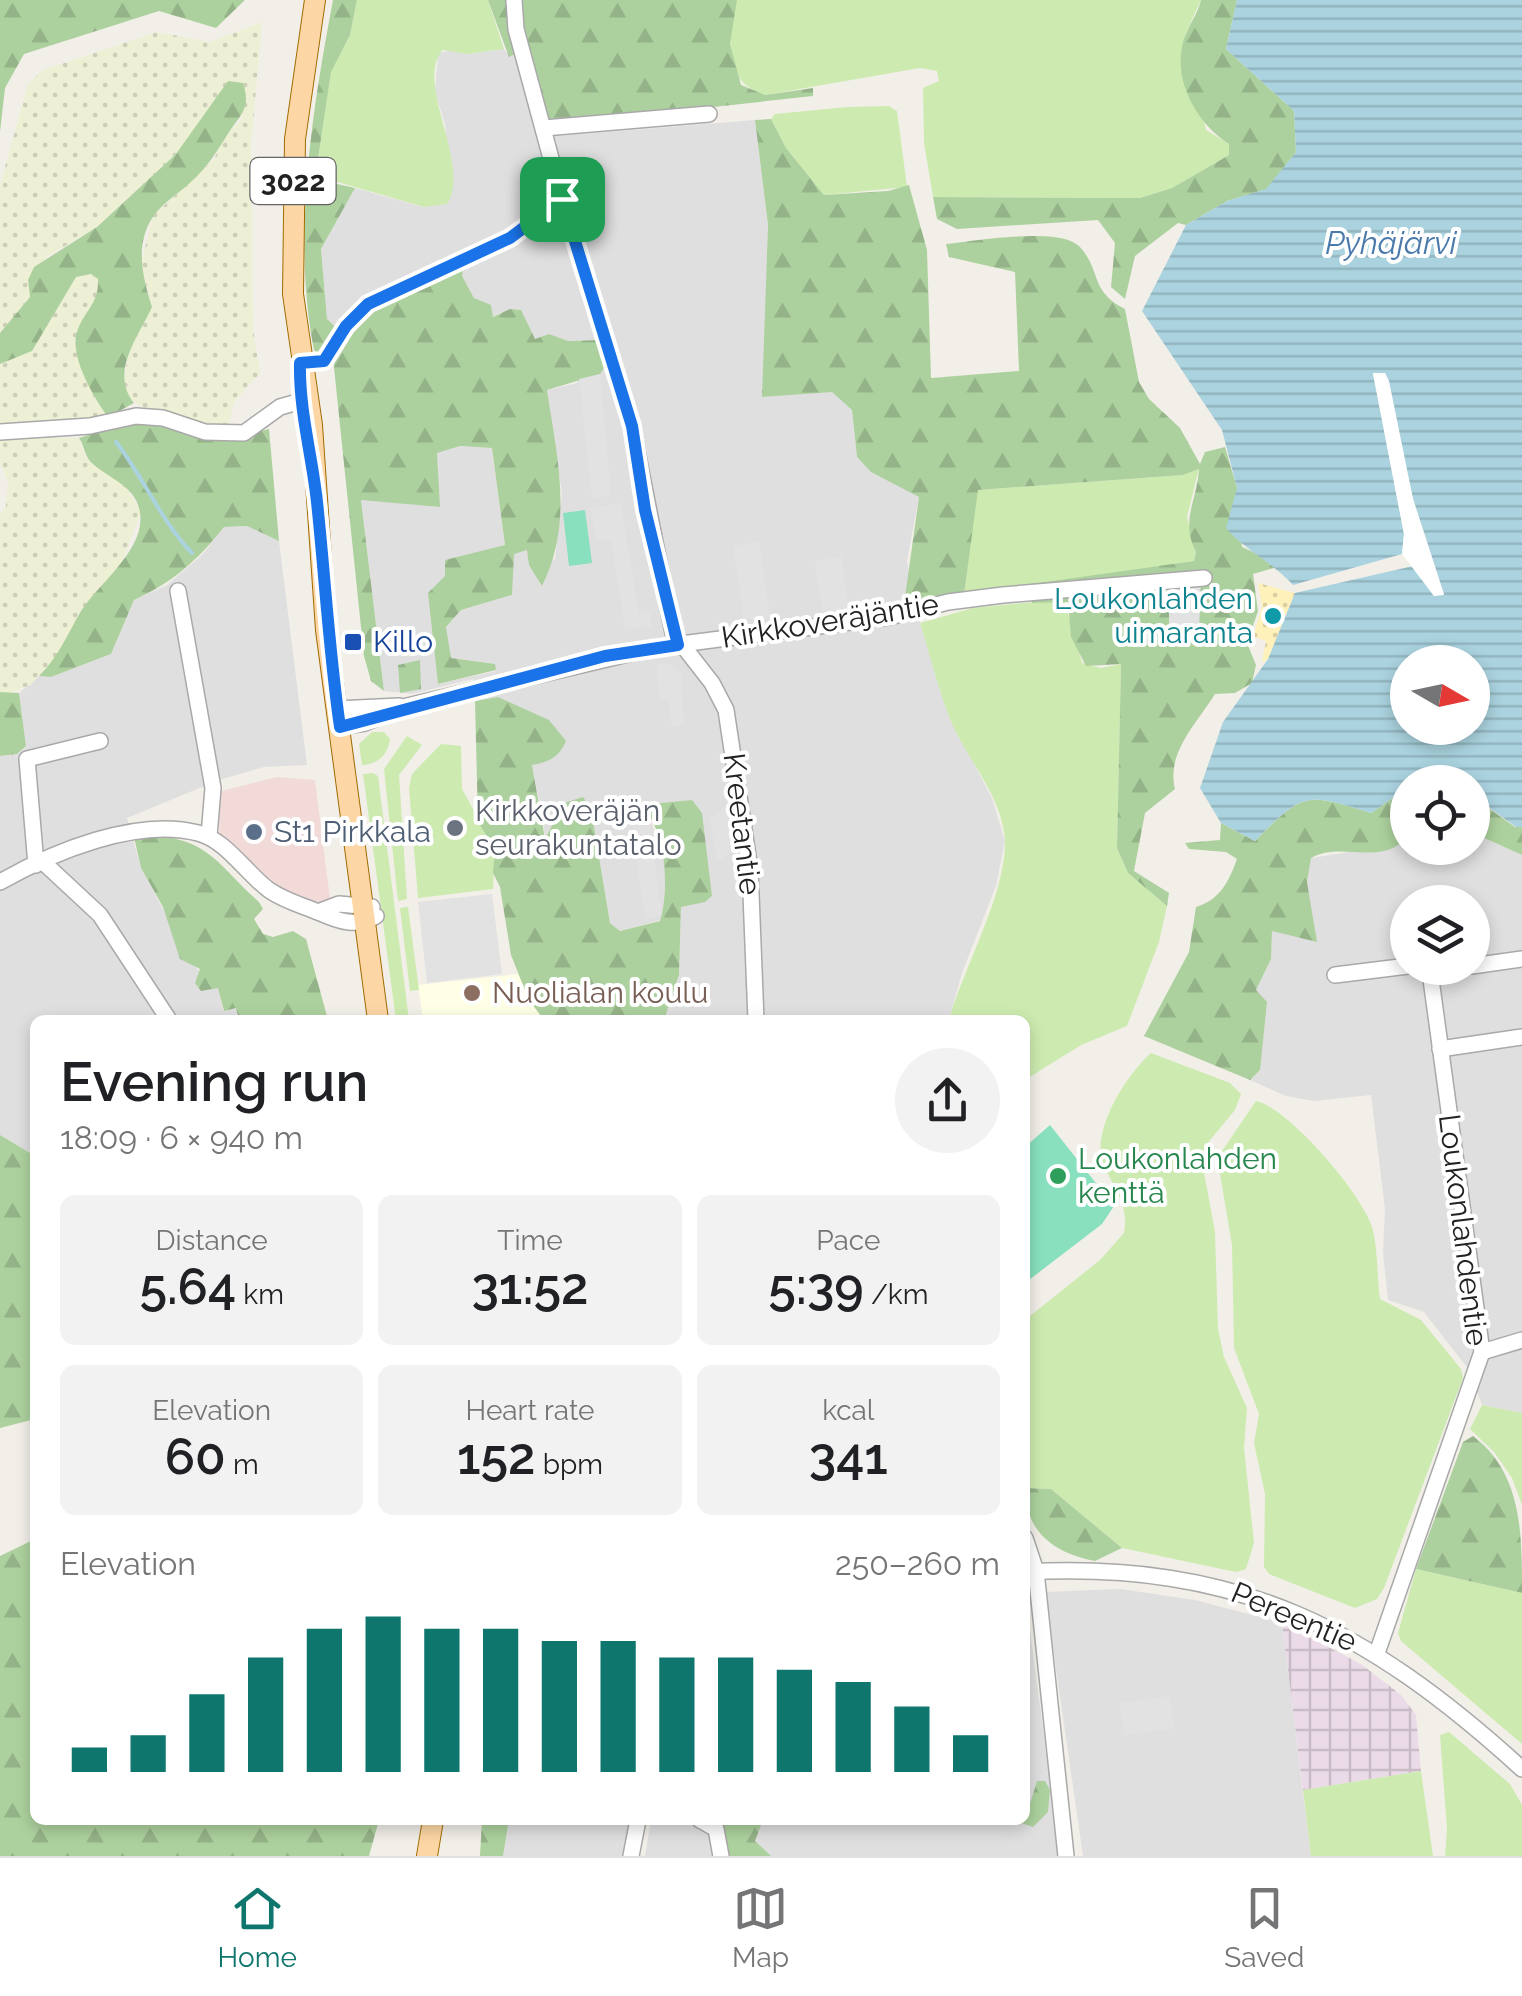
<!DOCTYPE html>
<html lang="en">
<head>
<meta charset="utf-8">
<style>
	:root { --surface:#fff; --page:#f2f2f2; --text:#202124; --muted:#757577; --line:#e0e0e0; --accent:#0f766e }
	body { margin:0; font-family:Raleway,sans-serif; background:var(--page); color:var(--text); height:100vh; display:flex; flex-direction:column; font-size:38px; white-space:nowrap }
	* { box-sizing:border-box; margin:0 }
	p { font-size:32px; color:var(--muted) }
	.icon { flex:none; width:55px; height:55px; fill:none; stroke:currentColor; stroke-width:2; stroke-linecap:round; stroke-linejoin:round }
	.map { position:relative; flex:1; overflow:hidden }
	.panel { position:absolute; left:30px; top:1015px; width:1000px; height:810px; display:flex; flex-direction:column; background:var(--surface); border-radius:15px; box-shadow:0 5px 15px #0003 }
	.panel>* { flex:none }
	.needle { width:65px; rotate:99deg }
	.buttons { position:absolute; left:1390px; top:645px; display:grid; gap:20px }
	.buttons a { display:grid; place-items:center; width:100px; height:100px; border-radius:50%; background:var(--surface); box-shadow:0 5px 15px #0003; font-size:50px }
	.pin { position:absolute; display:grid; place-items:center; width:85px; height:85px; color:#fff; margin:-42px; border-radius:20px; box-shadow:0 5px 15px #0006 }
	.round { display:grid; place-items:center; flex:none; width:105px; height:105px; border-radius:52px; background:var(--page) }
	.head { display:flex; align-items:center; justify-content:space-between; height:170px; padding:0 30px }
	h1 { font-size:55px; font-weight:600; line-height:75px }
	.metrics { display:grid; grid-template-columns:repeat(3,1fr); gap:15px; height:170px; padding:10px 30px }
	.metrics div { display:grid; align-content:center; border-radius:15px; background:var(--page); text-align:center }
	.metrics b { font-size:50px; font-weight:600 }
	.metrics small { font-size:28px; font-weight:400 }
	.metrics p { font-size:28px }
	.chart { height:280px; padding:20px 30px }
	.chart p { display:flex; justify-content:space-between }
	.chart svg { width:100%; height:180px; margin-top:10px; stroke:var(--accent); stroke-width:6 }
	.tab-bar { display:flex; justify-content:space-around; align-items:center; height:140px; border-top:2px solid var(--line); background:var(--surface); font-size:28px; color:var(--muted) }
	.tab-bar a { display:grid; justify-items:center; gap:5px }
	.tab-bar .current { color:var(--accent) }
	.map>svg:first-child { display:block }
</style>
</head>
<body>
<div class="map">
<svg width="1522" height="1856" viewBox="0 0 1522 1856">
	<defs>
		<pattern id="industrial-grid" width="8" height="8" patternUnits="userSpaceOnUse" patternTransform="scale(2.5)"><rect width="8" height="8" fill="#ebdbe8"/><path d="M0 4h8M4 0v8" fill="none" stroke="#c9bcc7"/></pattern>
		<pattern id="farmland-dots" width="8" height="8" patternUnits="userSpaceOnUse" patternTransform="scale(2.5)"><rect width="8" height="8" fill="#eef0d5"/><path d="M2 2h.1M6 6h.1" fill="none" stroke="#ccceb7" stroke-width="1.8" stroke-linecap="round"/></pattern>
		<pattern id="forest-firs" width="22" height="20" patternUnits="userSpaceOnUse" patternTransform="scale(2.5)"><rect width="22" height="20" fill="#add19e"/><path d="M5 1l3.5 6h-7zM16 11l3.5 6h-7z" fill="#95b388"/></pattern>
		<pattern id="sand-dots" width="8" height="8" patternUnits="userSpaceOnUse" patternTransform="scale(2.5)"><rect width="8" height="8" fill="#fff1ba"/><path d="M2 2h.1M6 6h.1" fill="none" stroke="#dacea0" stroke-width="1.8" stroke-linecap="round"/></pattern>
		<pattern id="water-rules" width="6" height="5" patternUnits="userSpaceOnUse" patternTransform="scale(2.5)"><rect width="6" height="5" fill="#aad3df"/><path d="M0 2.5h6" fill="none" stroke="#92b5bf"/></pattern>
	</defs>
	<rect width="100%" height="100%" fill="#f2efe9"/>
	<g fill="#e0dfdf" fill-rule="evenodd">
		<path d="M452,49L467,54L504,49L509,56L517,53L547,122L559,136L755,120L768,225L763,397L831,391L852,409L857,458L919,497L907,561L914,604L950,718L992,798L1005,841L996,886L962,973L949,1020H664L679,975L681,906L705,902L648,812L664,861L668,898L661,920L620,931L610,923L591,809L564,803L546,841L532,764L498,697L476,701L473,679L412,694L384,691L361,499L439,507L437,452L460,446L492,448L505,545L445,576L438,587L433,636L438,684L496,671L494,664L450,658L446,627L461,610L512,595L513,554L527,549L555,560L562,494L547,390L577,383L598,340L568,341L548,334L535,340L502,312L493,317L474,298L461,276L464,265L348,337L327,319L321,249L355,188L423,207L452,194L445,124L435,92L438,54Z"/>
		<path d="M247,526L279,541L307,765L264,767L219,780L127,818L141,868L192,963L213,987L219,988L223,1011L236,1008L239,1020H35V1156L0,1135V756L17,754L26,746L19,693L39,676L51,677L111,654L134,600L167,585L202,555L224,527Z"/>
		<path d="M1473,833L1522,855V1413L1482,1405L1469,1370L1424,1312L1388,1300L1383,1252L1385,1209L1371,1095L1314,1101L1286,1096L1250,1080L1260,1070L1256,990L1271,959L1272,930L1316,942L1307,882L1311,858L1401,844L1407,837L1408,848H1472ZM1408,902H1472V968H1408Z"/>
		<path d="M1120,1589L1195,1600L1282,1623L1311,1856H1083L1045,1592Z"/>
		<path d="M1025,1593L1060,1856H728L724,1827L714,1820H1025Z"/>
		<path d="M509,1820H631L625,1856H503Z"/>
		<path d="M651,1820H688L711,1831L715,1856H645Z"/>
	</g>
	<path fill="#f2dad9" d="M277,777L315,780L330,899L325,903L304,901L275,886L220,839L218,792Z"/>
	<path fill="url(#industrial-grid)" d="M1282,1623L1361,1664L1401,1695L1416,1715L1421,1771L1303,1790Z"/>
	<path fill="#ffffe5" d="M518,974L529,1000L544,1020H423L418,985Z"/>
	<g fill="url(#farmland-dots)">
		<path d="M262,22L251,145L253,329L260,373L234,402L228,428L142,407L128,396L124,382L129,348L152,307L141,264L153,216L214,159L227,133L244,117L203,119L176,154L97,227L48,256L28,280L30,297L0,333V185L28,84L43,70L157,32L210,42Z"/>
		<path d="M91,274L98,279L99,295L74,341L108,417L0,425V364L32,351L76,276Z"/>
		<path d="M0,438H79L85,455L127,488L141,512L122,562L83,608L56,659L30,685L7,694L0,692V515L6,506L8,482L0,464Z"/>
	</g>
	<g fill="#cdebb0">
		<path d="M357,0H488L504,49L467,54L443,50C413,81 473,167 447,204L424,207L327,179L315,180L331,71L350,35Z"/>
		<path d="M737,0H1201L1185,35L1206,130L1229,144V155L1172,188L1140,198L933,197L924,143L923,88L939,81L937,71L920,68L765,95C721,82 728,36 737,0Z"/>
		<path d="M847,107L889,106L897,111L907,187L824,195L786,148L771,119L775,114Z"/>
		<path d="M1199,468L1187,517L1196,552L1194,561L964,595L977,490L1183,475Z"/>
		<path d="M1064,599L1082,663L1101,668L1121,664L1117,848L1128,873L1167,906L1159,942L1127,1026L1081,1045L1025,1080V1020H949C964,966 1004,898 1005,844C1005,799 966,759 950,719C938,688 930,655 920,623L973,608Z"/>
		<path d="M372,732H384L390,739C388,755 378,764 362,765L359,744Z"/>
		<path d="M407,736L422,745L399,775L407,899L398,901L384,769Z"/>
		<path d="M441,744L461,746L462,789L495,849L493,889L418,898L409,788L412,774Z"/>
		<path d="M373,773L378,776L409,1020H396L363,774Z"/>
		<path d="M408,907L419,990L410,991L400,908Z"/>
		<path d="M1151,1053L1230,1083L1241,1094L1235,1110L1205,1146L1202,1162L1215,1232L1218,1329L1224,1357L1247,1408L1244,1448L1254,1543L1246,1569L1236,1572L1122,1548L1051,1489L1025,1488V1320L1100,1260L1124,1233C1129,1206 1115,1190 1104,1166C1089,1133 1126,1075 1151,1053Z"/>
		<path d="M1256,1101C1289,1108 1365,1197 1373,1230C1378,1252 1377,1277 1380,1299L1421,1320L1461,1369L1463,1378L1384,1588L1377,1599L1355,1608L1269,1574L1264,1567L1265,1494L1254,1443L1259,1414L1234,1348L1232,1245L1220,1174V1154Z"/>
		<path d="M1482,1405L1522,1413V1505L1512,1478L1494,1452L1470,1429Z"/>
		<path d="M1416,1569L1522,1593V1744L1401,1641L1398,1633Z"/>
		<path d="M1449,1732L1510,1784L1522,1805V1856H1445L1447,1829L1440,1735Z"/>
		<path d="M1421,1771L1433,1856H1311L1303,1790Z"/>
	</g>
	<g fill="url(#forest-firs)">
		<path d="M0,0H245L216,28L159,11L24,54L5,88L0,132Z"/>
		<path d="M333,0H357L350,35L331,72L315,179L355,188L321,249L327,319L341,332L320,355L314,350C292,238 312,111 333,0Z"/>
		<path d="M488,0H508L517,53L509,57Z"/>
		<path d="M518,0H737L730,44L741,85L765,95L813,88V96L549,125L522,34Z"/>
		<path d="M1201,0H1237L1226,49L1294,111L1296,152L1267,189L1227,201L1186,225L1178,223L1135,256L1125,299L1111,287L1115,243L1098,220L957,229L937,219L933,197L1140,198L1172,188L1229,155V144C1196,123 1170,77 1185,36C1190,23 1198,13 1201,0Z"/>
		<path d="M228,81L243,83C252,110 239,115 226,137C215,154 208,166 193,180C181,192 162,203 153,217C134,245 143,278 152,307C139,336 109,372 134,403L108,417C94,398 67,353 78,329C86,309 99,303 98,279L91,274L76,277L32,351L0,364V333L30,297L28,280L34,267L97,227L176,154Z"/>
		<path d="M771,119L786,148L824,195L888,191L909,185L927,250L931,378L1019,371L1015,272L949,257L946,244C973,241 1061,226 1080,247C1101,270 1090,292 1125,309L1139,382L1149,399L1180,428L1200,464L1205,452L1225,447L1237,488L1242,547L1271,560L1274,568L1253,574L1258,611L1247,643L1256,665L1252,683L1235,693L1215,694C1197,723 1166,753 1175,789L1145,813L1134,871L1169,893L1167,906L1128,873L1117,848L1121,664L1086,666L1071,637L1068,602L1032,603L1031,584L1194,561L1196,552C1180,521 1197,501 1199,469L1183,475L978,490L964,595L904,604L919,497L871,472L857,457L852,410L832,392L762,397L768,225L755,120Z"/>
		<path d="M464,264L462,276L474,298L491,305L493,317L510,309L521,310L535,339L549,334L568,341L598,340L606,365L600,374L547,390C557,458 574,522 542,586L529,565L527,550L514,554L512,595L461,610L446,627L451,658L495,664L496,670L438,684L428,593L445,576V560L505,545L492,448L460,446L437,453L440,507L361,500L384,691L371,681L364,656L333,358L373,309Z"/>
		<path d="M128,422L151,423L226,440L269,429L279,541L247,526L224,527C198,560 172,583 134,600L111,654L51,677L39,676C59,656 67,635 81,611C97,585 146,549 140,513C137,487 110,479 93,464C84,457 85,446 79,438Z"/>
		<path d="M420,660L421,689L400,693L398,665Z"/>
		<path d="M0,692L19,693L26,746L17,754L0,756Z"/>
		<path d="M498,697L549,720L566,741C559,758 548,762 532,765L545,839L564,803L583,797L591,809L610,923L620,931L660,921C670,889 666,829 641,805L692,800L702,813L712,896L705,902L681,907L679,975L664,1020H544L529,1000L511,955L500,887L493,873L495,849L478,822L475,701Z"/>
		<path d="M1407,788V837C1380,868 1342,840 1311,858L1307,882L1317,942L1272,931L1271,959L1256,990L1267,1002L1260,1070L1250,1080L1144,1036L1189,952L1196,907C1220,900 1229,881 1237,859L1226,852L1189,849L1185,843L1220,840L1221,823L1255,841C1304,791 1306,793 1371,813Z"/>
		<path d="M1472,796L1515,827H1522V855L1473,833Z"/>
		<path d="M156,835C213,842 220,868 259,902L263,909L254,919L263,934L273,937L293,931L306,939L328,1020H239L236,1008L224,1011L218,988L201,991L195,983L200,969L180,959L163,907L141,868L134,837Z"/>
		<path d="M0,1135L35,1156V1419L0,1428Z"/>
		<path d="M1473,1436C1522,1473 1522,1533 1522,1593L1416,1569L1463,1442Z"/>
		<path d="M1025,1488L1051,1489L1122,1548L1095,1561C1053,1553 1025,1531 1025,1488Z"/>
		<path d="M35,1539V1820H379L369,1856H0V1556Z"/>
		<path d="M1037,1781H1045L1050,1790L1048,1812L1033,1827L1012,1820H1025Z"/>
		<path d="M482,1820H509L503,1856H480Z"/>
		<path d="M714,1820H763L755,1841L771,1856H728L724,1827Z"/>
	</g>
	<path fill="url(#sand-dots)" d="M1258,583L1295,593L1268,659L1262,662L1266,641L1253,636L1262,607Z"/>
	<g fill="#88e0be">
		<path d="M585,510L592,563L569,566L563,513Z"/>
		<path d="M1050,1125L1114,1206L1102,1224L1025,1283V1147Z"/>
	</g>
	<g fill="#e2e2e2">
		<path d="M600,374L611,495L592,498L579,379Z"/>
		<path d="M621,503L639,613L650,612L652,626L625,630L611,540L596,541L591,508Z"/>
		<path d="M759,542L770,616L744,620L733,546Z"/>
		<path d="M842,557L848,609L822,612L815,561Z"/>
		<path d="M1201,581L1199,631L1169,624V583Z"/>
		<path d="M657,664H669L681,672L684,725L672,727L668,700H659Z"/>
		<path d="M629,802L648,812L662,915L645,919Z"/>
		<path d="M732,802L737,845L717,863L710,819Z"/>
		<path d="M492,894L502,974L427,983L418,902Z"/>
		<path d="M1170,1696L1174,1728L1124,1735L1120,1703Z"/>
	</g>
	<path fill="url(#water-rules)" fill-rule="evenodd" d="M1237,0H1522V827H1516L1473,796L1472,782H1408L1407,788L1371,813C1306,793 1304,791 1255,841L1221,823L1200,788L1223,722L1268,659L1295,593L1413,566L1434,596L1444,594L1413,499L1385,374H1373L1404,534L1402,554L1293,585C1272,562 1246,551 1226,528L1237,488L1222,430L1142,311L1186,225L1227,201L1266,189L1296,152L1294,111L1226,49ZM1408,662H1472V728H1408Z"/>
	<path fill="#fff" d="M1373,373H1385L1389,381L1413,499L1444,595L1434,596L1402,554L1404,534Z"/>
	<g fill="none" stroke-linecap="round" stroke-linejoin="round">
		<path stroke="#aad3df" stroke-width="4" d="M116,442C144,478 161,521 192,553"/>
		<defs>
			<g id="minor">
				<path d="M514,0L516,29L562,199L632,426L673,633L712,683L726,710L750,869L756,1020"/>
				<path d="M544,128L709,114"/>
				<path d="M300,363L323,361L346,327L369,304L510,238L562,199"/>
				<path d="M0,432L90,426L136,416L163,418L205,432L244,433L280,407L308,399"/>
				<path d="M178,591L213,788L209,836"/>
				<path d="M337,709L399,706"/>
				<path d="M339,727L365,723L403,707L658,647L889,617L948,602L1003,595L1204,578"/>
				<path d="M43,862L100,915L169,1020"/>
				<path d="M36,865L27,759L100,741"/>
				<path d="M0,882C53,852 137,817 198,833C226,840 246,873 269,890C285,901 301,905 318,912C338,921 357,928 376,916"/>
				<path d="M318,912L339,904L372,907"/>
				<path d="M1472,966L1522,959"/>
				<path d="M1335,975L1408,966"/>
				<path d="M1440,1049L1522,1037"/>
				<path d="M1482,1352L1522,1340"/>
				<path d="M1025,1538L1036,1571L1066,1856"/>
				<path d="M1025,1572C1238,1561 1367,1628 1522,1769"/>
				<path d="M1377,1653L1482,1352L1430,972L1461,968"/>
				<path d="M700,1820L716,1829L721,1856"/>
				<path d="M631,1856L638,1820"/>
			</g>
			<g id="major">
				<path d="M315,0L295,139L293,294L312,425L326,630L378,1020"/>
				<path d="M427,1856L433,1820"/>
			</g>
		</defs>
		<use href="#minor" stroke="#a9a9a9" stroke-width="18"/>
		<use href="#major" stroke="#a06b00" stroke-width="22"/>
		<use href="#minor" stroke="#fff" stroke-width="15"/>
		<use href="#major" stroke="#fcd6a4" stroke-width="20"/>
	</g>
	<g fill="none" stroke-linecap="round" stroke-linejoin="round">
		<defs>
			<path id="route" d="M562,199L632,426L645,510L678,645L605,656L340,727C329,652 325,577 317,502C312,455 299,411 300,363L324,361L346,326L368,304L510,238Z"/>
		</defs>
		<use href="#route" stroke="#fff" stroke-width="20"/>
		<use href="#route" stroke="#1a73e8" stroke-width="12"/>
	</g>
	<circle fill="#0f9aa8" stroke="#fff" stroke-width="4" cx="1273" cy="616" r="10"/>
	<rect fill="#1a4fb4" stroke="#fff" stroke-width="4" x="343" y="632" width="20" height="20" rx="5"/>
	<circle fill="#6b7280" stroke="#fff" stroke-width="4" cx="455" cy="828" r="10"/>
	<circle fill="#5c6f8a" stroke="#fff" stroke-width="4" cx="254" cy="832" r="10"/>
	<circle fill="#8d6e63" stroke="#fff" stroke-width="4" cx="472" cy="993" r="10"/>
	<circle fill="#2e9e5b" stroke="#fff" stroke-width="4" cx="1058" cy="1176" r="10"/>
	<g text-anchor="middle" stroke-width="8" stroke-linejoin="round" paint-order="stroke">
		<rect fill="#fff" stroke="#646464" stroke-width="2.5" x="250.5" y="158" width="85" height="46" rx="8"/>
		<g font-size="28" font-weight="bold" fill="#222">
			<text x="293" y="191">3022</text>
		</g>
		<g font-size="30" fill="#0d838f" stroke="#fff" text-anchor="end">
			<text x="1253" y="609">Loukonlahden<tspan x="1253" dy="34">uimaranta</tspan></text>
		</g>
		<g font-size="30" fill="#222" stroke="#fff">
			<text transform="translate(830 621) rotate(-9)" y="10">Kirkkoveräjäntie</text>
			<text transform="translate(742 824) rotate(83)" y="10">Kreetantie</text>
			<text transform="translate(1463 1230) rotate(83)" y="10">Loukonlahdentie</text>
			<text transform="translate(1294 1617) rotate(23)" y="10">Pereentie</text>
		</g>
		<g font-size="30" fill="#164399" stroke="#fff" text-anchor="start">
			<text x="373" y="652">Killo</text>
		</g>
		<g font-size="30" fill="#5b616d" stroke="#fff" text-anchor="start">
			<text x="475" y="821">Kirkkoveräjän<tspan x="475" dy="34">seurakuntatalo</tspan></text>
		</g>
		<g font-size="30" fill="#4e5e75" stroke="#fff" text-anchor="start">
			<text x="274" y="842">St1 Pirkkala</text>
		</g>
		<g font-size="30" fill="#785e54" stroke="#fff" text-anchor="start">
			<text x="492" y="1003">Nuolialan koulu</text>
		</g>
		<g font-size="30" fill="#27864d" stroke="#fff" text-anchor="start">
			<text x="1078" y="1169">Loukonlahden<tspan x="1078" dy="34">kenttä</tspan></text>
		</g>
		<g font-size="32" font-style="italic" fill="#4a7aab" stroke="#fff">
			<text x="1391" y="254">Pyhäjärvi</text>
		</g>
	</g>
</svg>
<div class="buttons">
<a><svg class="needle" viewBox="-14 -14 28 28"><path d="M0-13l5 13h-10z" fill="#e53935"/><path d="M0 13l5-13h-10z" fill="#757577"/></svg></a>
<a><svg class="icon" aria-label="locate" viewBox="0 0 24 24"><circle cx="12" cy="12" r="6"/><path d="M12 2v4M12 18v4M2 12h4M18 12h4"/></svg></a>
<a><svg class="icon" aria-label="layers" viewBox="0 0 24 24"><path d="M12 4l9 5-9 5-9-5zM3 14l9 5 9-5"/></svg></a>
</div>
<div class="pin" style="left:562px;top:199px;background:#1e9e55"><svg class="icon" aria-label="arrive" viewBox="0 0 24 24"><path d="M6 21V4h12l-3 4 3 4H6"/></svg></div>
<section class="panel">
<div class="head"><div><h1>Evening run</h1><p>18:09 · 6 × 940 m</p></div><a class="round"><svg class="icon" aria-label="share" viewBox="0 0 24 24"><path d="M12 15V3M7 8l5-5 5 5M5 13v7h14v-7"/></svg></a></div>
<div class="metrics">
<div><p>Distance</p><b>5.64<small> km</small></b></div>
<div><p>Time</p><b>31:52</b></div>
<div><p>Pace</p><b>5:39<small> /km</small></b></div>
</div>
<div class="metrics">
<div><p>Elevation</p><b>60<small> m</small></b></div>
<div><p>Heart rate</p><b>152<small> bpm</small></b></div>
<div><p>kcal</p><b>341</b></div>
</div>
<div class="chart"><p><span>Elevation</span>250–260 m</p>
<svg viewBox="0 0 160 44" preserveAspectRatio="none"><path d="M5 44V38M15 44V35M25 44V25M35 44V16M45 44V9M55 44V6M65 44V9M75 44V9M85 44V12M95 44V12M105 44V16M115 44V16M125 44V19M135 44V22M145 44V28M155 44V35"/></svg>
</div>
</section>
</div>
<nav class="tab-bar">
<a class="current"><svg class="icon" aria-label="home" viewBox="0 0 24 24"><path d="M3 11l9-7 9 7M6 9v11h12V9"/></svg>Home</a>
<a><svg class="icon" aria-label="map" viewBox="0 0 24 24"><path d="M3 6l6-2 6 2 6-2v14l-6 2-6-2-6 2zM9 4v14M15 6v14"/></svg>Map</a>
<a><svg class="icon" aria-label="saved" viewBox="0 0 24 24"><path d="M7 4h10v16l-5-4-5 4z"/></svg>Saved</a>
</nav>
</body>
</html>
